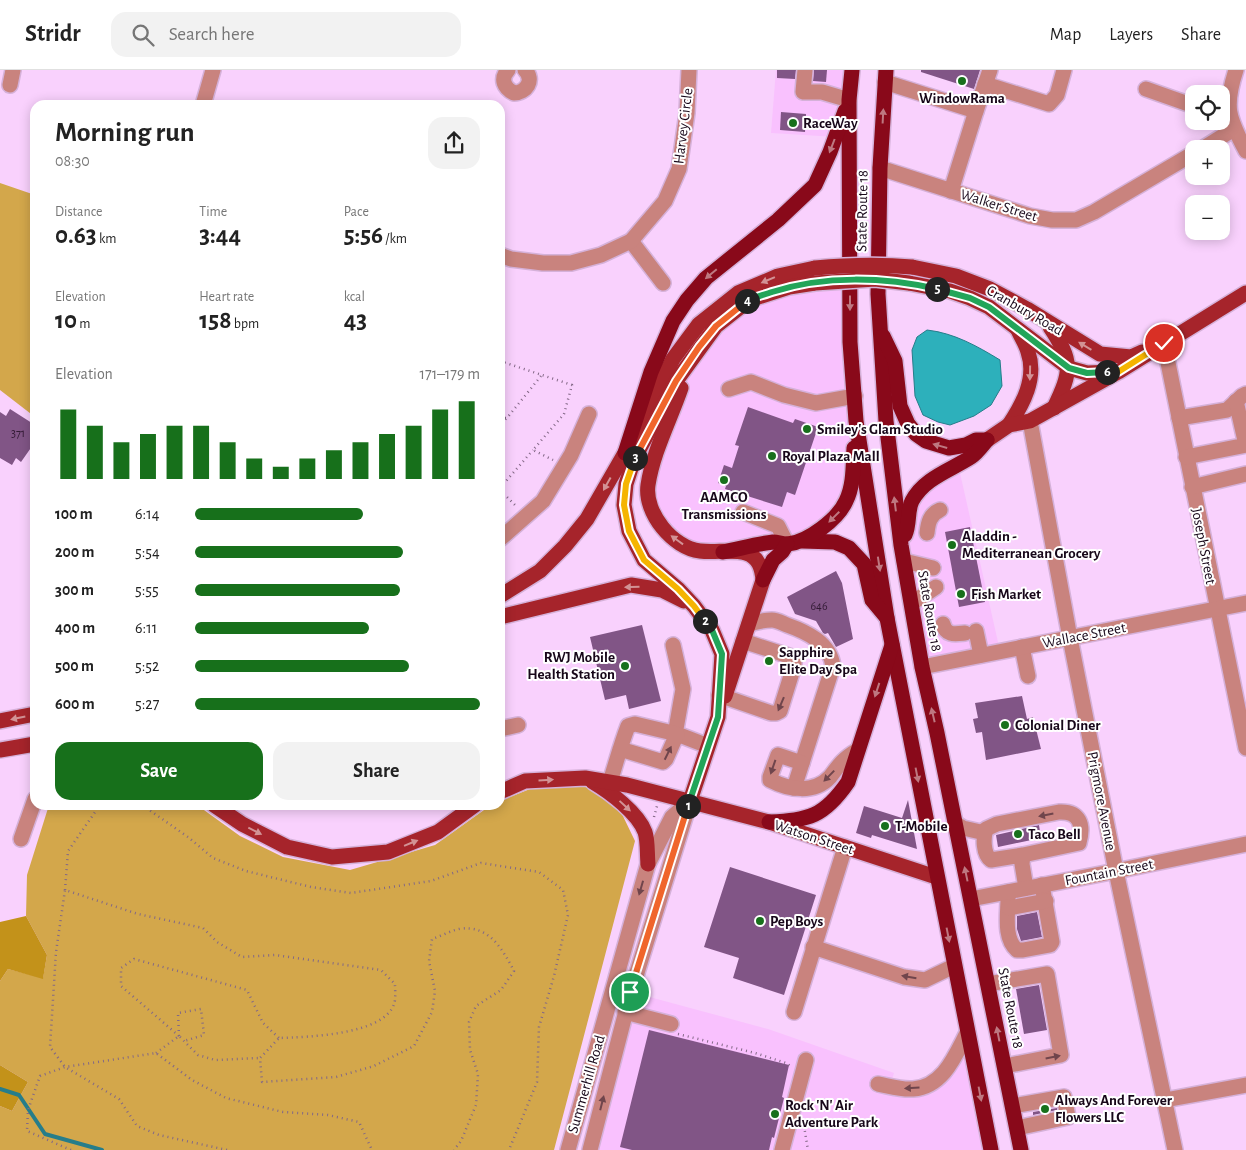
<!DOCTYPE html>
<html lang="en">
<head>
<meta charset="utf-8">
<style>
	:root { --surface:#fff; --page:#f2f2f2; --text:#222; --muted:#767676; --line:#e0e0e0; --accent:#17701b }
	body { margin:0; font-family:"Alegreya Sans",sans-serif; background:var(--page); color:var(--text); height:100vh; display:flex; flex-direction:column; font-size:19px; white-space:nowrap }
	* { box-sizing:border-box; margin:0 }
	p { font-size:16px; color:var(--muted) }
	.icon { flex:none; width:28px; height:28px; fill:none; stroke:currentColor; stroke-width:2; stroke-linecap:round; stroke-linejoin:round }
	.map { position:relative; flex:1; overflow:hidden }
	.sheet { position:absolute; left:30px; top:30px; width:475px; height:710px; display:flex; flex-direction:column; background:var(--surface); border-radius:15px; box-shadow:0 2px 12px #0003 }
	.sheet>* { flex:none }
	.controls { position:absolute; left:1185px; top:15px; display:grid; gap:10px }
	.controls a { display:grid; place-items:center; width:45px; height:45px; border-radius:10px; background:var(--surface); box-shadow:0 2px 12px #0003; font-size:25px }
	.pin { position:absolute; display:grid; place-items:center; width:42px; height:42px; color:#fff; margin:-21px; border:2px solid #fff; border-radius:50%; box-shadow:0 1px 5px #0007 }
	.km { position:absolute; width:25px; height:25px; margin:-12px; border-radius:50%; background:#222; color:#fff; font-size:14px; line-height:25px; text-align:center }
	.round { display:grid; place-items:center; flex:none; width:52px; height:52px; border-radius:15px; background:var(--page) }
	.overview { display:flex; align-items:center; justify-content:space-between; height:85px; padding:0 25px }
	h1 { font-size:28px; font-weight:700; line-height:38px }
	.figures { display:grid; grid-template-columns:repeat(3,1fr); gap:8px; height:85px; padding:5px 25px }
	.figures div { display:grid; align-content:center }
	.figures b { font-size:25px; font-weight:700 }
	.figures small { font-size:14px; font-weight:400 }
	.figures p { font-size:14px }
	.chart { height:140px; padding:10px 25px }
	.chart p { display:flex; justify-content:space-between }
	.chart svg { width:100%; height:90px; margin-top:5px; stroke:var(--accent); stroke-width:6 }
	.primary-button { display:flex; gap:10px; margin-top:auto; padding:10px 25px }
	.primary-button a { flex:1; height:58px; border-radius:15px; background:var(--accent); color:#fff; font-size:20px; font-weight:700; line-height:58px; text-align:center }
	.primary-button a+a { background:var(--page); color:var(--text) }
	ul { padding:0 25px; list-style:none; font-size:16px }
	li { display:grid; grid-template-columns:80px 60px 1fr; align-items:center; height:38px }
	li i { height:12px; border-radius:6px; background:var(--accent) }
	header { display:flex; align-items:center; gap:30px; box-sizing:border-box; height:70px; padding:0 25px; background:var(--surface); border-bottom:1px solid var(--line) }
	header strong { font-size:24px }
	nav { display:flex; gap:28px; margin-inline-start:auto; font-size:18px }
	.search { width:350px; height:45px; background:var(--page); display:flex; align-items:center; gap:12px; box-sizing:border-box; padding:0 18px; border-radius:15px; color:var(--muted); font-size:19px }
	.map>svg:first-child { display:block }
</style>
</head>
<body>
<header>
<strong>Stridr</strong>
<div class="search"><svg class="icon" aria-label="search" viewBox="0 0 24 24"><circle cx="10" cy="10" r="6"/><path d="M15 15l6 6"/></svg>Search here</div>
<nav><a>Map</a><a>Layers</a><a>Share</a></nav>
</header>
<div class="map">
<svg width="1246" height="1080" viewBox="0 0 1246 1080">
	<rect width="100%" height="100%" fill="#f9d1fd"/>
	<g fill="#f9c1fe">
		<path d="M776,0H852L836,67L771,63Z"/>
		<path d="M850,211L856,351L847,431L798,471L698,481L652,442L654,389L683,312L699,277L749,230Z"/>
		<path d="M958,394L1000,581L922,597L904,491L912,430Z"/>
		<path d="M631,922L768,959L894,1003L890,1016L924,1017L967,963L991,1080H590Z"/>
	</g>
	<g fill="#d3a74b">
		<path d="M0,113L35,125V347L0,320Z"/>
		<path d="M585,714L621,742L635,771L554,1080H0V1036L12,1041L28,1012L0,995V911L8,899L43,908L47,885L26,846L27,805L49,735H197L240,766L283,787L350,800L435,775L491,735H500V731L530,719Z"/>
	</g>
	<g fill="#c3921a">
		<path d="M26,846L47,885L43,909L8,899L0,911V852Z"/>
		<path d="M0,995L28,1012L12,1041L0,1036Z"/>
	</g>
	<path fill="#2db0bb" stroke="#267d8a" d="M927,260C954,263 977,276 1000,290L1002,316L991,335L974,346L950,355L938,352L923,345L915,326L912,280L917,267Z"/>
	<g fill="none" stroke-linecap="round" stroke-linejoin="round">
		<path stroke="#267d8a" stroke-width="4" d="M0,1019L19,1025L45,1064L102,1080"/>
	</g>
	<g fill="#815586">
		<path d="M777,0H796L795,9L777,8Z"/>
		<path d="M814,0H827L826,12L813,11Z"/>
		<path d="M921,0H980L974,19L921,2Z"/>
		<path d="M781,42L806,44L805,62L780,60Z"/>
		<path d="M748,337L793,353L795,349L818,357L795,425L787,422L782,437L725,419L726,416L718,413L724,395L732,398L739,376L735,375Z"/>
		<path d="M10,339L35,355V372L21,392L16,388L12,395L0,388V342L6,346Z"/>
		<path d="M970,457L985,532L959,537L945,462Z"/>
		<path d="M836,501L842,513L853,569L836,577L828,563L825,564L823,563L816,551L795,544L787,527Z"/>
		<path d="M642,555L661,631L629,639L626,625L605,630L590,567Z"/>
		<path d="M1022,626L1027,649L1033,647L1041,679L986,690L982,662L976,663L973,649L978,648L975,633Z"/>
		<path d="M908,730L917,779L872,765L871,768L856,763L864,736L902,748Z"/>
		<path d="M1039,755L1041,768L998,777L996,765Z"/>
		<path d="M730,797L816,825L784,925L733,908L739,888L704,877Z"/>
		<path d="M1037,842L1042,867L1021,871L1017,859V846Z"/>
		<path d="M1039,915L1047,960L1024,964L1016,919Z"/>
		<path d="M649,960L789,995L782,1027L784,1028L774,1068L772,1067L769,1080H632L620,1077Z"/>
		<path d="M1057,1038V1040L1033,1045V1042Z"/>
	</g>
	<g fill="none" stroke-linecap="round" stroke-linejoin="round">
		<defs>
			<g id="minor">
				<path d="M508,0C500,9 504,18 514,23C526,23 535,10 525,0"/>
				<path d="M805,0L803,22H822L849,30"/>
				<path d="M1236,0C1224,37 1228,47 1246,81"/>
				<path d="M885,12L976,41L990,0"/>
				<path d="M985,14L1049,34L1057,25L1064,0"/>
				<path d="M10,15L13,0"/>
				<path d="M1146,19L1194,36"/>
				<path d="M203,35L213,0"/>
				<path d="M1202,79L1234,59"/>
				<path d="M880,98L1030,146L1052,150H1076L1094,142L1194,83"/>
				<path d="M951,121L976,41"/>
				<path d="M631,171L663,213"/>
				<path d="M500,185L511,189L543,193H571L601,185L631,171L665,131L679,99L687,43L689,0"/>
				<path d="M1164,273L1246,678"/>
				<path d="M729,319L751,312L784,325L816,333L855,326"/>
				<path d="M1179,348L1227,340L1242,326L1246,324"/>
				<path d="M1030,351L1070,568L1116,801L1175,1080"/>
				<path d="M1186,387L1246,375L1236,331"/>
				<path d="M1192,417L1246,404"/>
				<path d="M743,442L778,456L787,474"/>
				<path d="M927,463C928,453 930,444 940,440"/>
				<path d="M500,469L543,431L571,385L589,344"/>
				<path d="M904,491L933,498"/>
				<path d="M912,533L936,517"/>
				<path d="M749,554C756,552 765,550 772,550C777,550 782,553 787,555C807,562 830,573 833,596L794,718"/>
				<path d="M943,554C946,566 955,564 965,563"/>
				<path d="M976,561L981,585"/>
				<path d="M673,575L683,619L676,659L677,664L708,676"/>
				<path d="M1022,577L1028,606"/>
				<path d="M922,597L1246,533"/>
				<path d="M719,625L771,643H776L780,641L794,596V589L789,586L743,571"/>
				<path d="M500,659L518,655"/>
				<path d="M802,693L778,685L770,707V710C789,720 814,724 830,707C834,702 838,696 842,692C847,687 853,683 858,680"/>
				<path d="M610,712C616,693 621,674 628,656L635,654L677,664L666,689L663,692L620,679"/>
				<path d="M955,753L963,758L985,763"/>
				<path d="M21,769L35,729"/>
				<path d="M1023,785L991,790C983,784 983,768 986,759L997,754L1059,742C1080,741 1084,755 1079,773L1023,785L1022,794L1026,818"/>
				<path d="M1008,822C1009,840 1002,867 1017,880H1023L1050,875L1052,872L1042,815"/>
				<path d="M971,829L1116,801L1246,774"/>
				<path d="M1009,838L1046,831"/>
				<path d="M813,877L904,907L925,910L954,896"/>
				<path d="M988,914L1047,904L1061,985L1005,996"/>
				<path d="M625,942L671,954"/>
				<path d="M794,942L845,777"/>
				<path d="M878,1014C889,1016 901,1020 913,1019C943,1017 955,986 967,963"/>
				<path d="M1165,1030L1246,1015"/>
				<path d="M1013,1036L1064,1027L1068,1047L1017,1058"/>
				<path d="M568,1080L648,794L672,747L690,731"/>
				<path d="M590,1080L631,922L690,731"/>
				<path d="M782,1080L806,990"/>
			</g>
			<g id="major">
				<path d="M912,197L956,206L990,219L1027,239L1100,284L1131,287L1142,282"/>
				<path d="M909,213L950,221L970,228L989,237L1069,298L1087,303L1114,302"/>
				<path d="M1050,257C1073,291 1072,301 1054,338"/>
				<path d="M681,318C670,350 653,382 648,415C644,443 673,478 700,481C714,483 733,479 746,483C759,487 762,499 763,510L725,626"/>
				<path d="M1009,355C1023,334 1037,308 1028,282C1026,274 1021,267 1018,260"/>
				<path d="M987,370L1009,355L1030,351L1118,302L1246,223"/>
				<path d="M500,526L540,501L565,476L587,449L625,383L673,289L699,254L738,223L778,206L815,198"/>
				<path d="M500,547L631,515L662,520L684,531"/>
				<path d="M0,651L35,644"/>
				<path d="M0,680L35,674"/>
				<path d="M593,712C610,722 638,743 645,762C648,771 647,784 648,794"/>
				<path d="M500,722L525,711L585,708L627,715L769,752L936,807"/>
				<path d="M690,731L718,647L722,584L712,560L694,536L678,519L644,490L629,461L624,435L626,414L634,389L676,311L716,256L749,230L789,217L815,213"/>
				<path d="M214,735L242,754L287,777L332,787L388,782L438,762L475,735"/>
			</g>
			<g id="highway">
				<path d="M852,0L849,30L850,272L856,351L887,548L991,1080"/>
				<path d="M886,0L880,98L878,224L886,351L901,475L922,597L937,663L1021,1080"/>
				<path d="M883,266L895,291L900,336L908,354L916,364L926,371L949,378L966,375L976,370H987"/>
				<path d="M625,383L651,302L673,251L687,230L706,208L778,150L815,115L830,82L845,41"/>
				<path d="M905,465C910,454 907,441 912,431C924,408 951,400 971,387C977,383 982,376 987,370"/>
				<path d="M802,471L835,472L849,478L864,494L872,530L887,548"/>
				<path d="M723,482C739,479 756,474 773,472C778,472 783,474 788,474C808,472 838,449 846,431C854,415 853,395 854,378"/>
				<path d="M763,510L773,490L782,482L787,474"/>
				<path d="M769,752C809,750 824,747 848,712L892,575"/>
			</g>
		</defs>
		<use href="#minor" stroke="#d5b1d9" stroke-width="18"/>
		<use href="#major" stroke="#d5b1d9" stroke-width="18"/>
		<use href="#highway" stroke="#d5b1d9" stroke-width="18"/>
		<g stroke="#836886" stroke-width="2.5" stroke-dasharray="1 4" stroke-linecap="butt">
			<path d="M500,291L572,315L564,344L533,380L553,390"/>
			<path d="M500,348H507L541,306"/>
			<path d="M500,358L506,349"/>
			<path d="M500,418L533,380"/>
			<path d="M500,420L517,437"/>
			<path d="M142,735L188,767L213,788L246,801L311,817L351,823L431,811L481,793L539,802L563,820L568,845L554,906L539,957L537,1012L509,1080"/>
			<path d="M654,747L657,736"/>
			<path d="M65,820L68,781L100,735"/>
			<path d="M678,964L755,983L786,993L790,996"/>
			<path d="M179,966L121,916V898L134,889L247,920L263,953L279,968"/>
			<path d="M179,966L178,943L201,939L204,965L184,971"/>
			<path d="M156,983L179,966L198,985L215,990L260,988"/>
			<path d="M804,1056L808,1080"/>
			<path d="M71,1080L27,1061L28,1040L40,1006L65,997L156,983L192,1010L226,1028L283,1042L328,1045L359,1052L372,1080"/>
			<path d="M227,1080L159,1065L137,1056L119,1029L65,997L50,977L56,882L65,820L138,844L203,858L217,872L242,887L275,885L381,900L395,914C395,920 396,929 394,934C384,965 307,967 279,968L260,988L262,1012L336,1007L374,996L414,976L432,942L435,921L429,891L432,869C441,866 450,861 459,859C488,854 502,878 514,901L501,920L476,936L469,952L470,980L478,1004L476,1035L461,1071L454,1080"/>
		</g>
		<use href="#minor" stroke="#c9837e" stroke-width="15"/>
		<use href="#major" stroke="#a6242b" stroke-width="15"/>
		<use href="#highway" stroke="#89091a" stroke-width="15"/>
		<defs>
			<g id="major-bridge">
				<path d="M815,198C847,195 879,194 912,197"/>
				<path d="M815,213L875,209L909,213"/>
			</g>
		</defs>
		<use href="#major-bridge" stroke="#d5b1d9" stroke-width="18" stroke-linecap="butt"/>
		<use href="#major-bridge" stroke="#a6242b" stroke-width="15"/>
	</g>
	<defs><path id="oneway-solid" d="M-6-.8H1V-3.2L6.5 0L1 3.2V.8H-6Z" transform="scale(1.25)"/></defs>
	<g fill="#be7881">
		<use href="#oneway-solid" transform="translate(883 46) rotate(-87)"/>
		<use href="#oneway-solid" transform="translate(832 76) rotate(111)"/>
		<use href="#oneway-solid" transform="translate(711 204) rotate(140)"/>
		<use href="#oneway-solid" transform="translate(850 233) rotate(90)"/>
		<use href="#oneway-solid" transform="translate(940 376) rotate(-164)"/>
		<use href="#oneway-solid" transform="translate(895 434) rotate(-97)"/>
		<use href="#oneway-solid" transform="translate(834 447) rotate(135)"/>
		<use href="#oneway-solid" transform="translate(879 494) rotate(81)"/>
		<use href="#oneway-solid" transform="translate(877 620) rotate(108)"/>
		<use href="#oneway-solid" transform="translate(933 645) rotate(-103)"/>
		<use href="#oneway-solid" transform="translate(917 705) rotate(79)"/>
		<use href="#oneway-solid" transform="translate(966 804) rotate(-102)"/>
		<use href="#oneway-solid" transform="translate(948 865) rotate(79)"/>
		<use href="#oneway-solid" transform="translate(998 964) rotate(-101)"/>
		<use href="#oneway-solid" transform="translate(980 1024) rotate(79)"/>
	</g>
	<g fill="#d29295">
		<use href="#oneway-solid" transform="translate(768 210) rotate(157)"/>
		<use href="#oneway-solid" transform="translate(1085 276) rotate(-149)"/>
		<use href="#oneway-solid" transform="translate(1030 303) rotate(91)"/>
		<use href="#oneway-solid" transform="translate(607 414) rotate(119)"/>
		<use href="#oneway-solid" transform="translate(677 470) rotate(-144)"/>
		<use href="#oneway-solid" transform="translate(632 517) rotate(179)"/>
		<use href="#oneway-solid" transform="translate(18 648) rotate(168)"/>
		<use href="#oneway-solid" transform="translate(546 710) rotate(-3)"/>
		<use href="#oneway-solid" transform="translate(625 736) rotate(43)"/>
		<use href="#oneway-solid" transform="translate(255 761) rotate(27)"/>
		<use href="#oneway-solid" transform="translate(411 773) rotate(-22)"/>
	</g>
	<g fill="#70454c">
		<use href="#oneway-solid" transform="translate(781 634) rotate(113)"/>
		<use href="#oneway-solid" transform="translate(668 683) rotate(-64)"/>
		<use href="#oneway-solid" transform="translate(773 697) rotate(109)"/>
		<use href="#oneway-solid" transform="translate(829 706) rotate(134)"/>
		<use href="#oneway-solid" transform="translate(1046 745) rotate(169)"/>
		<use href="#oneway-solid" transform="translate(641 818) rotate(106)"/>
		<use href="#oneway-solid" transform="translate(909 907) rotate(-170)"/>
		<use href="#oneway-solid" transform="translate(1053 987) rotate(-11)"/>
		<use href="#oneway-solid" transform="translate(912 1018) rotate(177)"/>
		<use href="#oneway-solid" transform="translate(602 1033) rotate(-76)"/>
	</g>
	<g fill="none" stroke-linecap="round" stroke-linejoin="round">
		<defs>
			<path id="split-1" d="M630,922L688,736"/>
			<path id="split-2" d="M688,736L718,647L722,584L712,560L705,551"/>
			<path id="split-3" d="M635,388L626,414L624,435L629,461L644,490L678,519L694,536L705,551"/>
			<path id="split-4" d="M635,388L676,311L699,277L716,256L747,231"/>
			<path id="split-5" d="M747,231C754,227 764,225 772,222C825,205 884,207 937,219"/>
			<path id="split-6" d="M937,219L970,228L989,237L1069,298L1087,303L1107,302"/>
			<path id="split-7" d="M1107,302H1118L1164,273"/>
		</defs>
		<use href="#split-1" stroke="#fff" stroke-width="10"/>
		<use href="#split-2" stroke="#fff" stroke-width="10"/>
		<use href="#split-3" stroke="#fff" stroke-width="10"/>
		<use href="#split-4" stroke="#fff" stroke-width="10"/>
		<use href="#split-5" stroke="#fff" stroke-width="10"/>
		<use href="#split-6" stroke="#fff" stroke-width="10"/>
		<use href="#split-7" stroke="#fff" stroke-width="10"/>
		<use href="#split-1" stroke="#f0652b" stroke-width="6"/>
		<use href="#split-2" stroke="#22a559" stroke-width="6"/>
		<use href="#split-3" stroke="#f5b400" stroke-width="6"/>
		<use href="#split-4" stroke="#f0652b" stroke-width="6"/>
		<use href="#split-5" stroke="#22a559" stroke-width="6"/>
		<use href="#split-6" stroke="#22a559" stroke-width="6"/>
		<use href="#split-7" stroke="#f5b400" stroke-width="6"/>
	</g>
	<g fill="#17701b" stroke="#fff" stroke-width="2">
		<circle cx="962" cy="11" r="5"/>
		<circle cx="793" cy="53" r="5"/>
		<circle cx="807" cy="359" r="5"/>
		<circle cx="772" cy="386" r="5"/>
		<circle cx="724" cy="410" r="5"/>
		<circle cx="952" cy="475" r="5"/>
		<circle cx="961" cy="524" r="5"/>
		<circle cx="769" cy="591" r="5"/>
		<circle cx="625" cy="596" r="5"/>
		<circle cx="1005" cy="655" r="5"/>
		<circle cx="885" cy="756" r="5"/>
		<circle cx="1018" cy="764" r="5"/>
		<circle cx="760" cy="851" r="5"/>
		<circle cx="1045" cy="1039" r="5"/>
		<circle cx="775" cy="1044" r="5"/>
	</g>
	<g text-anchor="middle" stroke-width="4" stroke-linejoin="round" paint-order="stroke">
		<g font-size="12" fill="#321a34">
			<text x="18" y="367">371</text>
			<text x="819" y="540">646</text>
		</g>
		<g font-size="15" font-weight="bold" fill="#170719" stroke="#fff" text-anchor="start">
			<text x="962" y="33" text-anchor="middle">WindowRama</text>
			<text x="803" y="58">RaceWay</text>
			<text x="817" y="364">Smiley's Glam Studio</text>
			<text x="782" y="391">Royal Plaza Mall</text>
			<text x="724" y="432" text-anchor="middle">AAMCO<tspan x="724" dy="17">Transmissions</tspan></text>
			<text x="962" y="471">Aladdin -<tspan x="962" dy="17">Mediterranean Grocery</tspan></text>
			<text x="971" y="529">Fish Market</text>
			<text x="779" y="587">Sapphire<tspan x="779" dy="17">Elite Day Spa</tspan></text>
			<text x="615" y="592" text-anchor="end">RWJ Mobile<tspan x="615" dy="17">Health Station</tspan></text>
			<text x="1015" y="660">Colonial Diner</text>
			<text x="895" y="761">T-Mobile</text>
			<text x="1028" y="769">Taco Bell</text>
			<text x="770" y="856">Pep Boys</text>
			<text x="1055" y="1035">Always And Forever<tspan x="1055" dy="17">Flowers LLC</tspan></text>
			<text x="785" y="1040">Rock 'N' Air<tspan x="785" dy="17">Adventure Park</tspan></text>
		</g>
		<g font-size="15" fill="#170719" stroke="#fff">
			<text transform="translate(683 56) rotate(-83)" y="5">Harvey Circle</text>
			<text transform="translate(999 135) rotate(17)" y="5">Walker Street</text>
			<text transform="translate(862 141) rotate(-89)" y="5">State Route 18</text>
			<text transform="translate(1025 240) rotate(30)" y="5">Cranbury Road</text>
			<text transform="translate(1204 476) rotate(79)" y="5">Joseph Street</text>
			<text transform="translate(930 541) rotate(80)" y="5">State Route 18</text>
			<text transform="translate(1084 565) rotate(-11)" y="5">Wallace Street</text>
			<text transform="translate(1102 731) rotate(79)" y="5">Prigmore Avenue</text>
			<text transform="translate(814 767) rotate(18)" y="5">Watson Street</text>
			<text transform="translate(1109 802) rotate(-11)" y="5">Fountain Street</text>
			<text transform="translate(1011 938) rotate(79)" y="5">State Route 18</text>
			<text transform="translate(586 1014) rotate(-74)" y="5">Summerhill Road</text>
		</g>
	</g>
</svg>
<div class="controls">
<a><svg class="icon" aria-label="locate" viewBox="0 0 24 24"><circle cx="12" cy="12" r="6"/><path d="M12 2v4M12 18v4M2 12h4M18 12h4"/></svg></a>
<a>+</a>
<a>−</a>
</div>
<div class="pin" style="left:630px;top:922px;background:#1e9e55"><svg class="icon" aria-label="arrive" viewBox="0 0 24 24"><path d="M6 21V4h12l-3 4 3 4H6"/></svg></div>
<div class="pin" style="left:1164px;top:273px;background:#d93025"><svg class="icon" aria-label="check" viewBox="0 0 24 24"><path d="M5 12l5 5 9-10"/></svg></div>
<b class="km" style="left:688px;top:736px">1</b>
<b class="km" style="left:705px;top:551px">2</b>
<b class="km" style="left:635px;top:388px">3</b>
<b class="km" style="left:747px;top:231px">4</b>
<b class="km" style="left:937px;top:219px">5</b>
<b class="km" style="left:1107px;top:302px">6</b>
<section class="sheet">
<div class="overview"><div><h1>Morning run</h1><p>08:30</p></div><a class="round"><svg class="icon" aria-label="share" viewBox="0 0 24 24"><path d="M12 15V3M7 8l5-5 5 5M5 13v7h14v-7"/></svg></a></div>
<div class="figures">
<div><p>Distance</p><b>0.63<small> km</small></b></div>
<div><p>Time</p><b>3:44</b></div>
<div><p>Pace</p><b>5:56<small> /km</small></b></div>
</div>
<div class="figures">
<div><p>Elevation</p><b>10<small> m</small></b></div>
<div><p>Heart rate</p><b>158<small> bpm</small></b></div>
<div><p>kcal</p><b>43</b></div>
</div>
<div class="chart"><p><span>Elevation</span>171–179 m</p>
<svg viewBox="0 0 160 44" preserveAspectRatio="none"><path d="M5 44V10M15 44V18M25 44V26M35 44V22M45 44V18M55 44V18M65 44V26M75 44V34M85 44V38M95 44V34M105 44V30M115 44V26M125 44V22M135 44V18M145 44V10M155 44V6"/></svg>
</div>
<ul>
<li><b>100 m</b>6:14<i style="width:59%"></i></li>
<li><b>200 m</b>5:54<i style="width:73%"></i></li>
<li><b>300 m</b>5:55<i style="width:72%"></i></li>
<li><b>400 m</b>6:11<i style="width:61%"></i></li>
<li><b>500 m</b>5:52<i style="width:75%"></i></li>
<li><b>600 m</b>5:27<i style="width:100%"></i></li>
</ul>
<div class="primary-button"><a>Save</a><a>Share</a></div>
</section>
</div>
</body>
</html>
